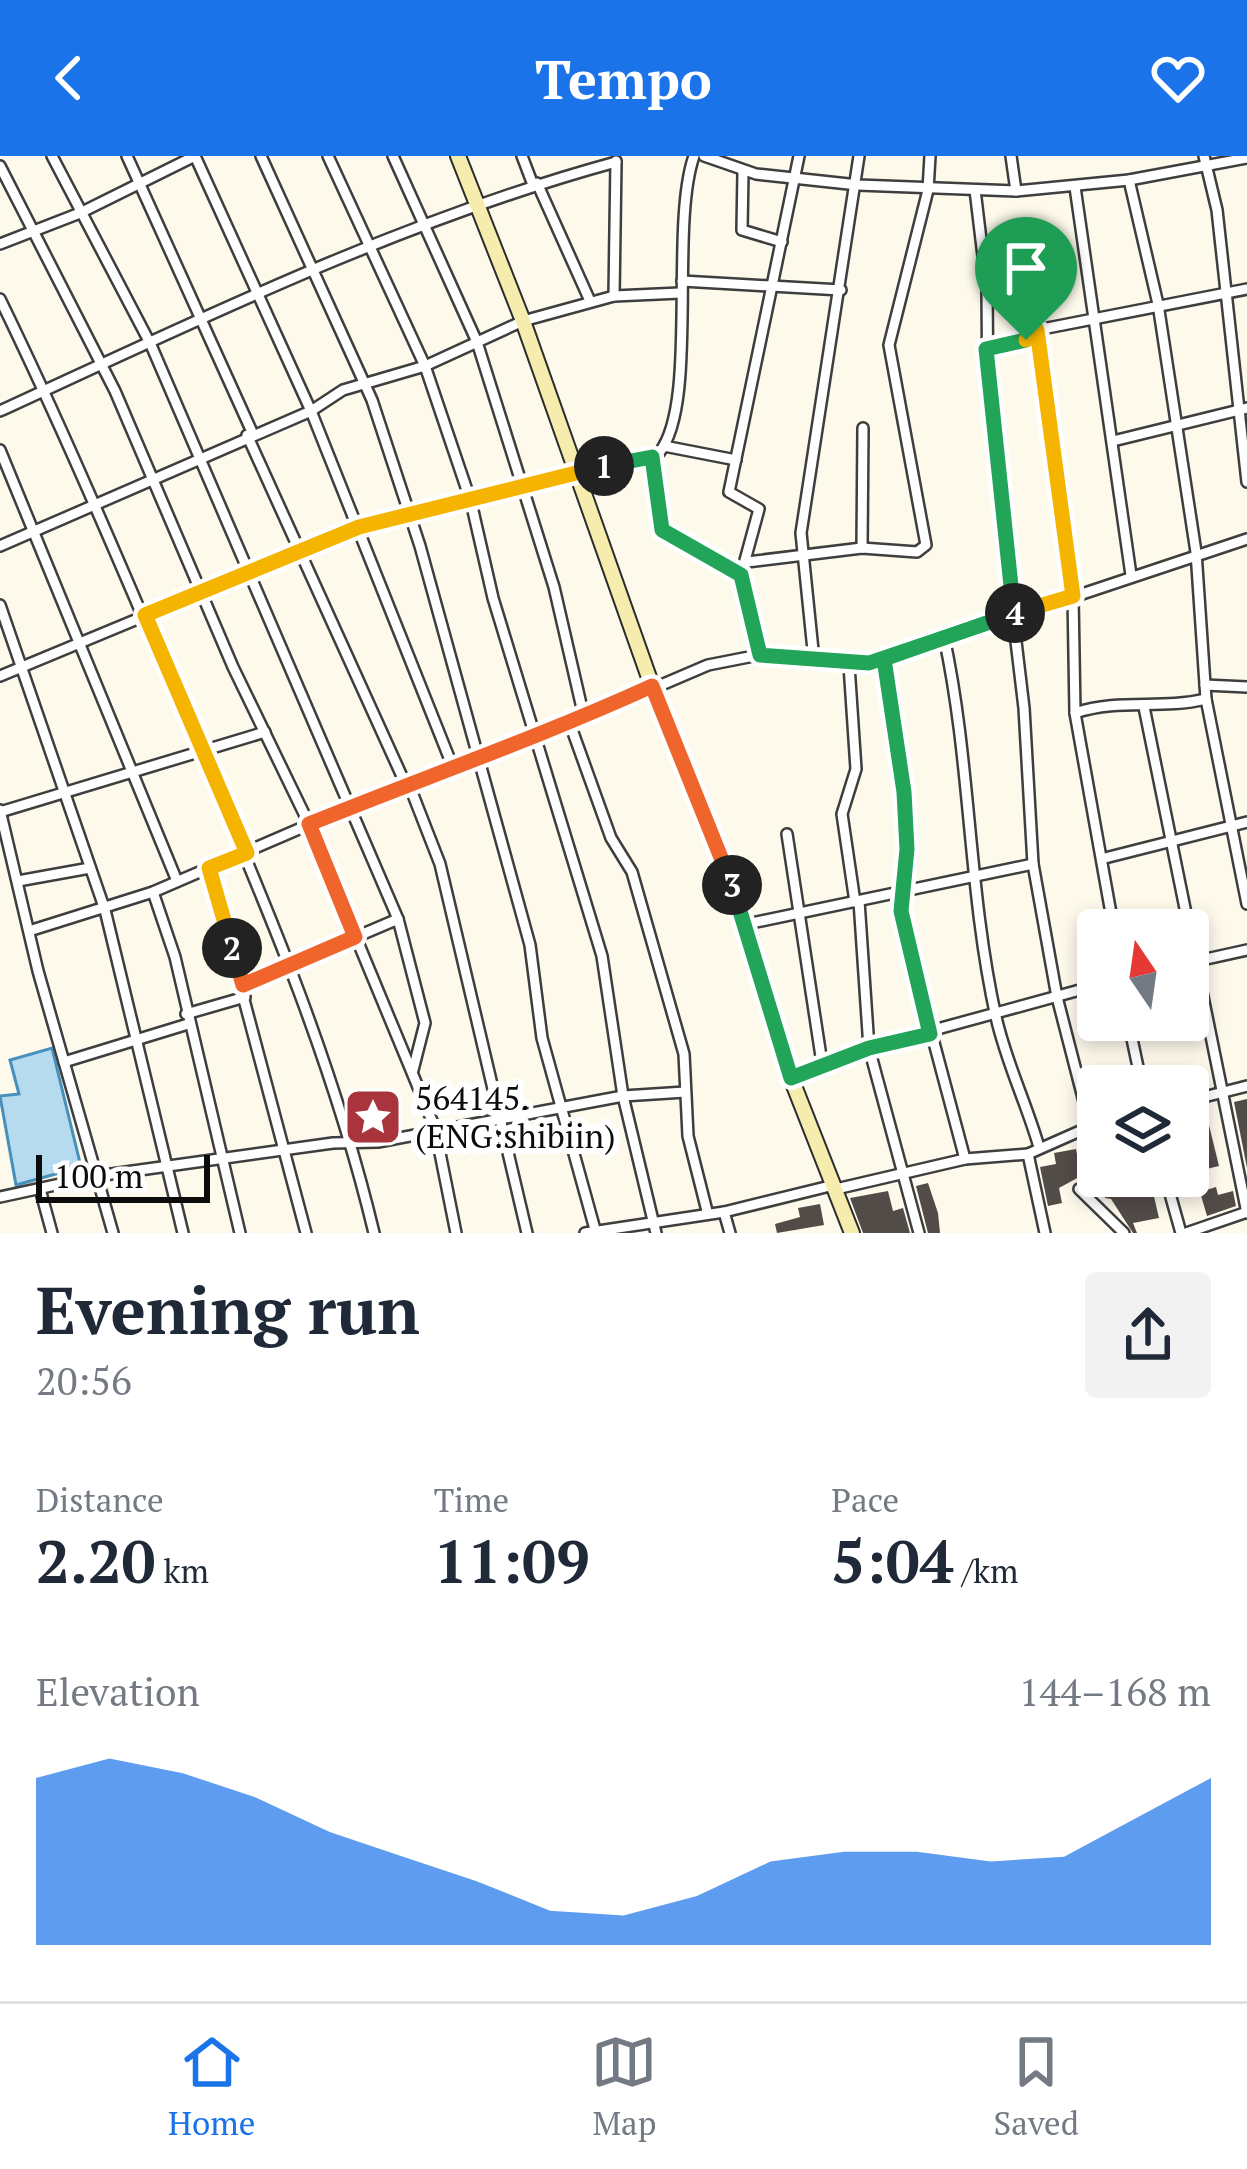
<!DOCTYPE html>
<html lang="en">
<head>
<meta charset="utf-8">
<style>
	:root { --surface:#fff; --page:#f2f2f3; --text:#1f2937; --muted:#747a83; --line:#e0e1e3; --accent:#1a73e8 }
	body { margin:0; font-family:"PT Serif",serif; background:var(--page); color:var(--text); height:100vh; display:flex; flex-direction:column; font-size:45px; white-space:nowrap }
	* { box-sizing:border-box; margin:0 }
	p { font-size:39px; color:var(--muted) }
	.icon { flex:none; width:66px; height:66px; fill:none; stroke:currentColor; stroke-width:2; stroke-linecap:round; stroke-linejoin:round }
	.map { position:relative; height:1077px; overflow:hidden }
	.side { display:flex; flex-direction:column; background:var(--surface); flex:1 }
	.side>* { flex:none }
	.needle { width:78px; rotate:347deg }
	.fabs { position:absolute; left:1077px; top:753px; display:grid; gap:24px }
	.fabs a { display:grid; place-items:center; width:132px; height:132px; border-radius:12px; background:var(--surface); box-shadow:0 6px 18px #0003; font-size:60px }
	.scale { position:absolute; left:36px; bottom:30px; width:174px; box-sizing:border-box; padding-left:12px; border:6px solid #0b0b0b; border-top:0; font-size:33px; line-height:42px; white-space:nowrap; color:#0b0b0b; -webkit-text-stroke:9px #fff; paint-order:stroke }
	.pin { position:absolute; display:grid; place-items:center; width:102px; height:102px; color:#fff; margin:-123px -51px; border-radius:50% 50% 50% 0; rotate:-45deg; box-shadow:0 0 12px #0007 }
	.pin .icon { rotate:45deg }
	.km { position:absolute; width:60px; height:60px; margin:-30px; border-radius:50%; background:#222; color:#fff; font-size:33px; line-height:60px; text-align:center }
	.round { display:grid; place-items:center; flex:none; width:126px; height:126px; border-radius:12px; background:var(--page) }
	.overview { display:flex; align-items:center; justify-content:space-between; height:204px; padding:0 36px }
	h1 { font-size:66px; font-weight:600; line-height:90px }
	.metrics { display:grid; grid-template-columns:repeat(3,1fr); gap:18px; height:204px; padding:12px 36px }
	.metrics div { display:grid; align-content:center }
	.metrics b { font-size:60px; font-weight:600 }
	.metrics small { font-size:33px; font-weight:400 }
	.metrics p { font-size:33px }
	.chart { height:336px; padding:24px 36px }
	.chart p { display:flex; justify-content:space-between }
	.chart svg { width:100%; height:216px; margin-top:12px; fill:var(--accent); opacity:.7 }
	header { display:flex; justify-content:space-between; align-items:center; height:156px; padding:0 36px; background:var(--accent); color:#fff; font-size:54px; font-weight:600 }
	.tabs { display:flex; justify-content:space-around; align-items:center; height:168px; border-top:3px solid var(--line); background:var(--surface); font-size:33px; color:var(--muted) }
	.tabs a { display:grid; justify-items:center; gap:6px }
	.tabs .selected { color:var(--accent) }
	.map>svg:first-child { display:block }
</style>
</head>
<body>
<header><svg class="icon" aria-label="back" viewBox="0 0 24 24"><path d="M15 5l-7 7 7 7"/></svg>Tempo<svg class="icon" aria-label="heart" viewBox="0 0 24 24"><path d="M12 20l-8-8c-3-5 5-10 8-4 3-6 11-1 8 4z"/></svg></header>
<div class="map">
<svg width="1247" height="1077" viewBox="0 0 1247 1077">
	<rect width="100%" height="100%" fill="#fdf9eb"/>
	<path fill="#b6dbee" stroke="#4590bd" stroke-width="3" d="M52,892L81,1011L16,1029L0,940L19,938L10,904Z"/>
	<g fill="#524c49">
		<path d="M1247,943V1012L1234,946Z"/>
		<path d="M1206,957L1219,1010L1194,1016L1188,1005V967Z"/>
		<path d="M1076,993L1081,1020L1059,1032L1062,1047L1048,1050L1040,1011L1056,1008L1054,997Z"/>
		<path d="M1100,1020L1119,1021L1128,1039L1153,1036L1159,1062L1133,1067L1137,1077H1133L1111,1043L1105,1042Z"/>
		<path d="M928,1027L938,1057L940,1077H928L916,1030Z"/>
		<path d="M1216,1031L1218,1039L1233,1035L1236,1050L1207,1060L1200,1036Z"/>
		<path d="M888,1035L893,1055L903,1052L910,1077H863L850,1042Z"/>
		<path d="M820,1048L824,1069L777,1077L775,1068L800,1061L798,1052Z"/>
	</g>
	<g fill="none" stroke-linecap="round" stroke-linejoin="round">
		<defs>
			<g id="street">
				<path d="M52,0L151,189L398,763L425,867L413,914"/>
				<path d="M127,0L252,276"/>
				<path d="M195,0L311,255L452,609"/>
				<path d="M261,0L372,244L420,390L530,789L542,882L596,1077"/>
				<path d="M328,0L425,210L471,346L493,442L602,800L623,940L656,1077"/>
				<path d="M393,0L477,186L554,431L584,561"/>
				<path d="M522,0L533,29"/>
				<path d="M704,0L756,18L858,29L1016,35L1129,24L1247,2"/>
				<path d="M1011,0L1016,35"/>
				<path d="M1204,0L1217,54L1247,326"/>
				<path d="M0,10L115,235L233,511L309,668L435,972L456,1077"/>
				<path d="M743,15L742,74L782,86"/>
				<path d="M1129,24L1158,148L1196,396L1206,543L1247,748"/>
				<path d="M537,27L590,145"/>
				<path d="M1075,31L1131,419"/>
				<path d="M975,34L987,133L988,252L1024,552L1033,708L1057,841L1090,969"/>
				<path d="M0,88L80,57L195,0"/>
				<path d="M682,125L841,134"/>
				<path d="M614,140L616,5"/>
				<path d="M0,143C73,293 136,446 202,599C270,757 334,910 374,1077"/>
				<path d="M1034,161L1073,440L1075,557L1114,774"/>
				<path d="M986,193L1021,186L1037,174L1247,133"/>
				<path d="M0,255C200,163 403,64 616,6"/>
				<path d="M247,279L405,627"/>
				<path d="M1113,285L1247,252"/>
				<path d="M664,290L736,304"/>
				<path d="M0,294L177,725"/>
				<path d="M652,301L661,374L741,419"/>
				<path d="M0,390L311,255L343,234L425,210L523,165L614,140L680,137"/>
				<path d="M862,392L863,272"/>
				<path d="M747,406L862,392L917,396L926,389L889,189L928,34L930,0"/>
				<path d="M0,449L105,754L183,1077"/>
				<path d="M944,481C971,606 968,735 996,861C1006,906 1026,946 1039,991"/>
				<path d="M759,499L741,419L759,353L729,336L799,0"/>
				<path d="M814,504L801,377L859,0"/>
				<path d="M884,504L904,636V774L965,1003"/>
				<path d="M849,509L856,613L842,658L855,746"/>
				<path d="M0,520L359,371L659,297C699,248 669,72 694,0"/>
				<path d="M1205,529L1247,531"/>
				<path d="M1144,551L1247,1057"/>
				<path d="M1075,557C1120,542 1160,554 1206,543"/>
				<path d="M570,568L611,682L632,716L684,898L688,980L707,1055"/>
				<path d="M408,626L440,708L527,1077"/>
				<path d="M0,654L38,815L113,1077"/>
				<path d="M0,656L265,576"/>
				<path d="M787,678L822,907"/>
				<path d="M1105,702L1247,666"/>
				<path d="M209,712L306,1077"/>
				<path d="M18,725L90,712"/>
				<path d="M153,736L175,801L240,1077"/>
				<path d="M859,745L869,892L919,1077"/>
				<path d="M747,768L1033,708"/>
				<path d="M29,775L153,736L408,626L570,568L708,509L759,499L849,509L884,504L1247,383"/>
				<path d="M1188,807L1247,794"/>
				<path d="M243,829L398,763"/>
				<path d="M186,858L245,841"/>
				<path d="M1128,864L1142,930"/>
				<path d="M64,906L188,868"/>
				<path d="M791,922L879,889L1098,829"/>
				<path d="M1188,945L1247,930"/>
				<path d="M1028,998L1045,1077"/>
				<path d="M1165,1020L1181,1077"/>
				<path d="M40,1033L52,1077"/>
				<path d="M836,1033L965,1003L1028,998L1098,967"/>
				<path d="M1079,1033L1124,1077"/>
				<path d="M0,1041L97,1020L333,987L378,986L623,940L685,936"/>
				<path d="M724,1056L730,1077"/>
				<path d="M585,1077L724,1056L834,1029"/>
				<path d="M1186,1077L1247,1056"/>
			</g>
			<path id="secondary" d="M458,0L523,165L652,530L747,768L791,922L852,1077"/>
		</defs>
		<use href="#street" stroke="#3e3e3e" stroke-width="14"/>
		<use href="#secondary" stroke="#2d2d2d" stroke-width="18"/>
		<use href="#street" stroke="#fff" stroke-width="9"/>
		<use href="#secondary" stroke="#f5ecae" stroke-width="14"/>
	</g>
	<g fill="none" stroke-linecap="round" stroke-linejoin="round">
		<defs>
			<path id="split-1" d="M604,310L652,301L662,374L741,419L760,499L869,507L1014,458L986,193L1026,184"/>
			<path id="split-2" d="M232,792L209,712L247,697L145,459L359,371L604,310"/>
			<path id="split-3" d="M232,792L243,829L355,781L309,668C423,622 540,581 652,530L732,729"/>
			<path id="split-4" d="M732,729L791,922L869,892L930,878L901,755L907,693L904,636L884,503L1015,457"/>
			<path id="split-5" d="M1015,457L1073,440L1037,174L1026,184"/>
		</defs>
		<use href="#split-1" stroke="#fff" stroke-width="24"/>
		<use href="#split-2" stroke="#fff" stroke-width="24"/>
		<use href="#split-3" stroke="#fff" stroke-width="24"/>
		<use href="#split-4" stroke="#fff" stroke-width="24"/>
		<use href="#split-5" stroke="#fff" stroke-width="24"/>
		<use href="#split-1" stroke="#22a559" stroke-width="15"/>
		<use href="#split-2" stroke="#f5b400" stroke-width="15"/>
		<use href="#split-3" stroke="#f0652b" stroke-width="15"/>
		<use href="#split-4" stroke="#22a559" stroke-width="15"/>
		<use href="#split-5" stroke="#f5b400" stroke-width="15"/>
	</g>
	<defs>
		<symbol id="sight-square" viewBox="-11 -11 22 22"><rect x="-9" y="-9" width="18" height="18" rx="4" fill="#aa343c" stroke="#fff"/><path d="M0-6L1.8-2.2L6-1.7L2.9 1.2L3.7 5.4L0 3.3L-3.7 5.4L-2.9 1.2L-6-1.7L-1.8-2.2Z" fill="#fff"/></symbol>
	</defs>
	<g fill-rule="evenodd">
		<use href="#sight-square" x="340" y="928" width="66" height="66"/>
	</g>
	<g text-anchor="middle" stroke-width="12" stroke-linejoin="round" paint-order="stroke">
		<g font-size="33" fill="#0b0b0b" stroke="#fff" text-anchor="start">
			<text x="415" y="954">564145.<tspan x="415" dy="38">(ENG:shibiin)</tspan></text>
		</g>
	</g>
</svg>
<div class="fabs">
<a><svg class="needle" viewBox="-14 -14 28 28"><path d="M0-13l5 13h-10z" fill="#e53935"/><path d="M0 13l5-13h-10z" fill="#747a83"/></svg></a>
<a><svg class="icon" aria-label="layers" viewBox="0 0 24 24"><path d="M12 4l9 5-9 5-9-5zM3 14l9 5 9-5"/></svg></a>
</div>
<div class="scale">100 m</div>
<div class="pin" style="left:1026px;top:184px;background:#1e9e55"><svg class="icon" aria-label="arrive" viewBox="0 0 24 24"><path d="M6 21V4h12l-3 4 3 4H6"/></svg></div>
<b class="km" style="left:604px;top:310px">1</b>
<b class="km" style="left:232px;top:792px">2</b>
<b class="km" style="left:732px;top:729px">3</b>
<b class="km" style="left:1015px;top:457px">4</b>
</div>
<section class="side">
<div class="overview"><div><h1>Evening run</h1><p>20:56</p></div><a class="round"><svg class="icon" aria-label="share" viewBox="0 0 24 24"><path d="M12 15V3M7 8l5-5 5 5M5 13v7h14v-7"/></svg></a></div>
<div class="metrics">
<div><p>Distance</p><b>2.20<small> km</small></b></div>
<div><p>Time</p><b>11:09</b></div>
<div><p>Pace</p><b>5:04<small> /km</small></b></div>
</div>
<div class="chart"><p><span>Elevation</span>144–168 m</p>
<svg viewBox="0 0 160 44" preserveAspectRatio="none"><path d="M0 44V10L10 6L20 9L30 14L40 21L50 26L60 31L70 37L80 38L90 34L100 27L110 25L120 25L130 27L140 26L150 18L160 10V44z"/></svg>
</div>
</section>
<nav class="tabs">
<a class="selected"><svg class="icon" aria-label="home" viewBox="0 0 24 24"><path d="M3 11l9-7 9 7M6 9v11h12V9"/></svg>Home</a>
<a><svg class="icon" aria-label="map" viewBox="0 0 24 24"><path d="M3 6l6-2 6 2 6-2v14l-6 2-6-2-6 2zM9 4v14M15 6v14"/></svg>Map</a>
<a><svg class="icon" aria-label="saved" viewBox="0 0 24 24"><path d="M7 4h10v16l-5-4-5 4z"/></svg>Saved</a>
</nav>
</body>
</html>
